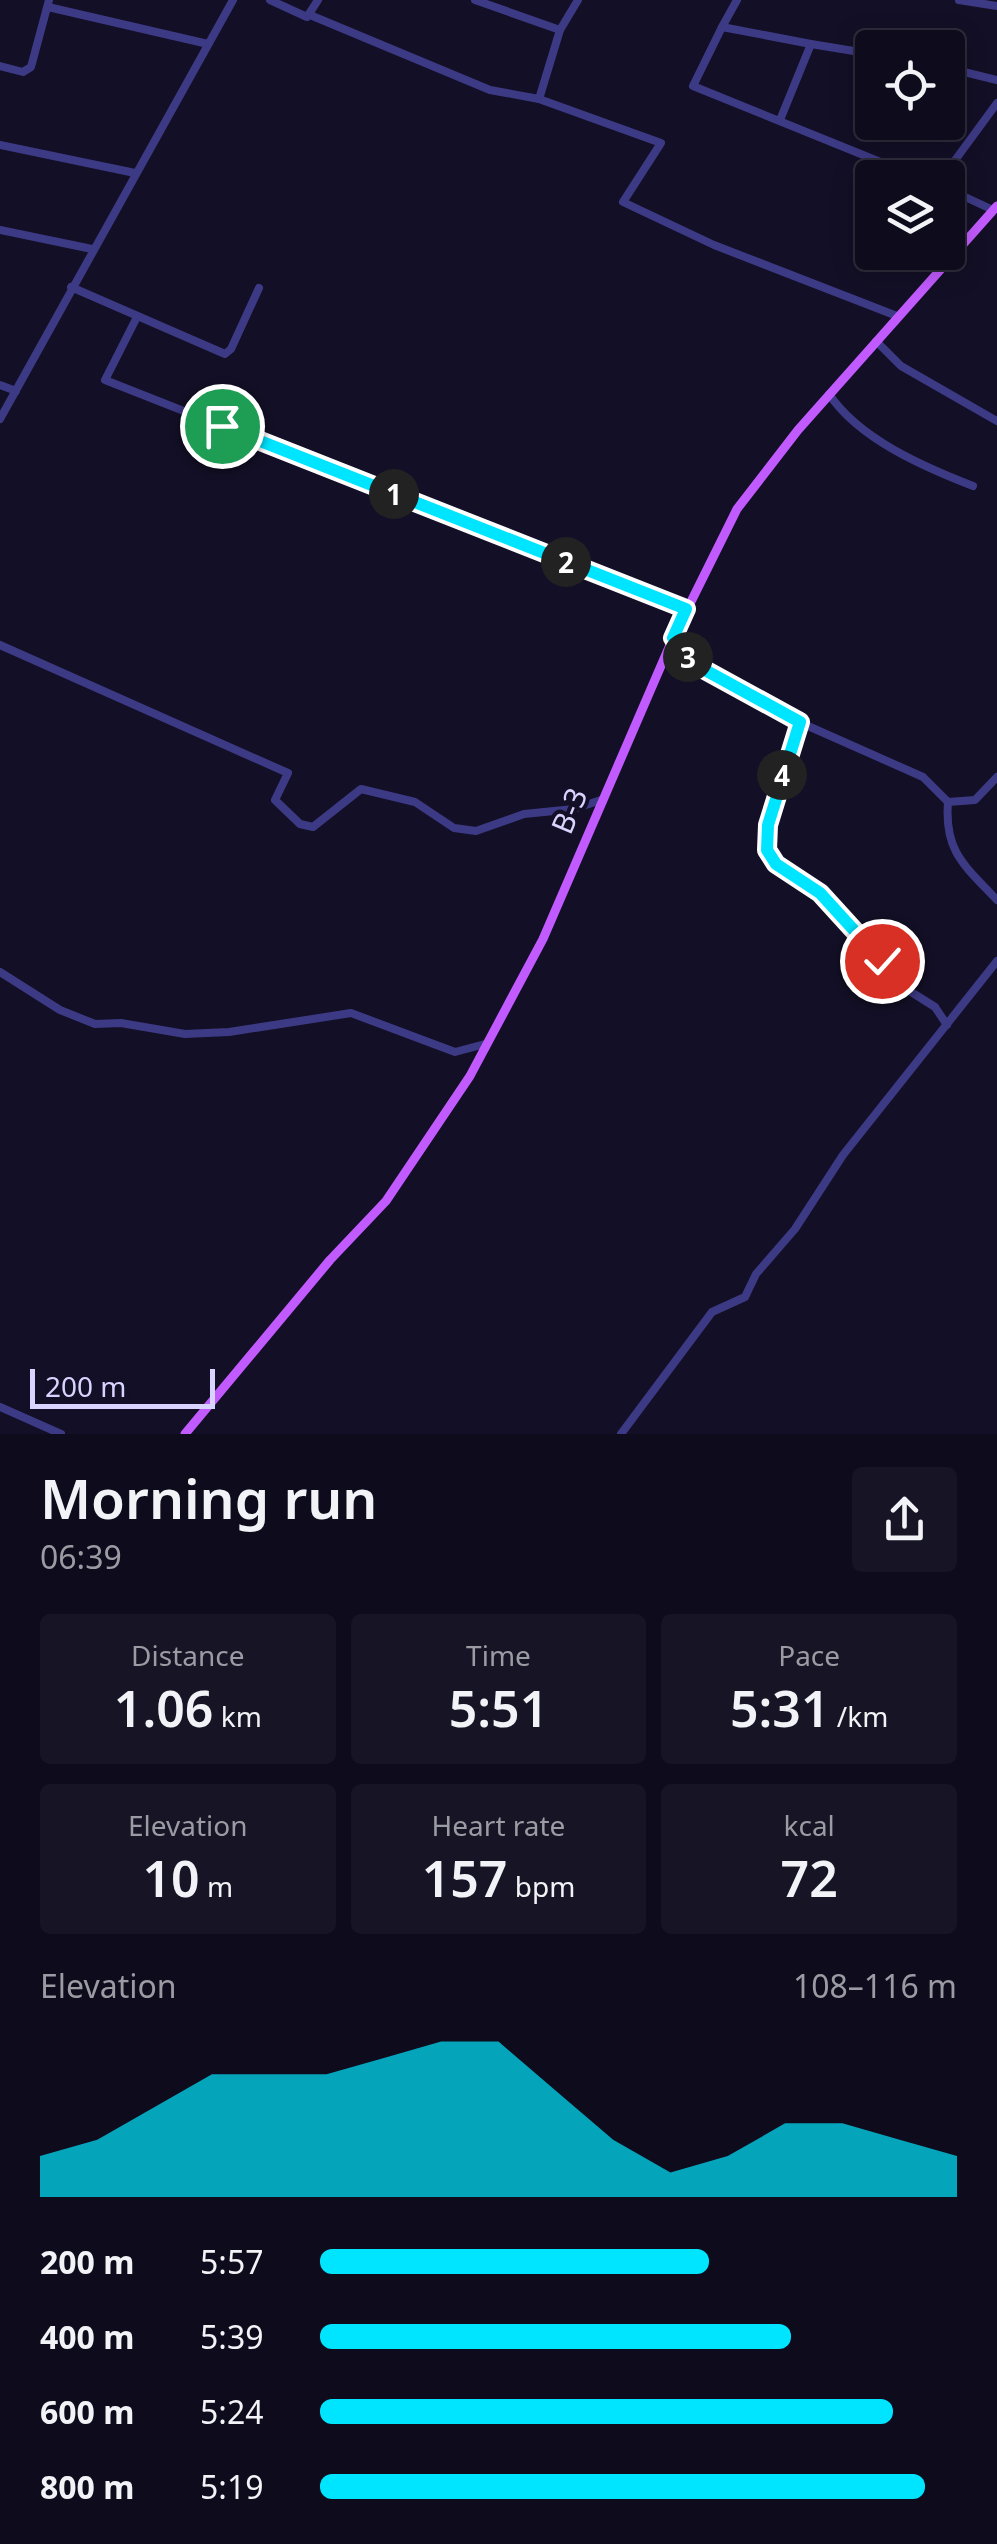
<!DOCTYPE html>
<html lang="en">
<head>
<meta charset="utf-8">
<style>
	:root { --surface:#0e0b1c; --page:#171425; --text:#f1f3f6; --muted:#9b9ba3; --line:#2e2b3b; --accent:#00e5ff }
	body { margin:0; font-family:"Noto Sans",sans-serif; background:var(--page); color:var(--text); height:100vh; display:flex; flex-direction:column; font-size:38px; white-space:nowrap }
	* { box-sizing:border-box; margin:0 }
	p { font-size:32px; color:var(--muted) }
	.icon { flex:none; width:55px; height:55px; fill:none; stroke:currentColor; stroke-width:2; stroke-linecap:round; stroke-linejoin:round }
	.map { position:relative; height:1434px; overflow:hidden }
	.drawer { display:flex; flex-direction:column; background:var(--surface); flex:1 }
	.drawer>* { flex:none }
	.tools { position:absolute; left:855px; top:30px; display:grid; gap:20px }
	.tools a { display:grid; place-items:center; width:110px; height:110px; border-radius:10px; background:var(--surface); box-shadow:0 5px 25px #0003,0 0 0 2px var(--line); font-size:50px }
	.scale { position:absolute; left:30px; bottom:25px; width:185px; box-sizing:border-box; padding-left:10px; border:5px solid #d9d4ff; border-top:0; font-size:28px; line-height:35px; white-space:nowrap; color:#d9d4ff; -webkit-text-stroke:8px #130f26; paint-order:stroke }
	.pin { position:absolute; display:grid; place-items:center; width:85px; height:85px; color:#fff; margin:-42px; border:5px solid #fff; border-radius:50%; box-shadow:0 2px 10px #0007 }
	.km { position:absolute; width:50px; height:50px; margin:-25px; border-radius:50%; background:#222; color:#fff; font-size:28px; line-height:50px; text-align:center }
	.round { display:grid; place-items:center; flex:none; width:105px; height:105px; border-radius:10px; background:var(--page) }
	.head { display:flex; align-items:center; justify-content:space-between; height:170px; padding:0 40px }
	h1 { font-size:55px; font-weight:600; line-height:75px }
	.figures { display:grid; grid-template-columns:repeat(3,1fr); gap:15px; height:170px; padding:10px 40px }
	.figures div { display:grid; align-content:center; border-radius:10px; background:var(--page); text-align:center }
	.figures b { font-size:50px; font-weight:600 }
	.figures small { font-size:28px; font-weight:400 }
	.figures p { font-size:28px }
	.chart { height:280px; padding:20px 40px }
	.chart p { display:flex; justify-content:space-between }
	.chart svg { width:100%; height:180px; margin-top:10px; fill:var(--accent); opacity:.7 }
	ul { padding:0 40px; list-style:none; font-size:32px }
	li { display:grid; grid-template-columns:160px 120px 1fr; align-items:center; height:75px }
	li i { height:25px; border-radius:12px; background:var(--accent) }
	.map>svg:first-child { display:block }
</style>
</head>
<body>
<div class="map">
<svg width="997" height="1434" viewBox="0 0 997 1434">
	<rect width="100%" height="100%" fill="#130f26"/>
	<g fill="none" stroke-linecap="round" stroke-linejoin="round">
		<g stroke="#3d3a85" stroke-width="8">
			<path d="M270,0L307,17L318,0"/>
			<path d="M475,0L560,30"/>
			<path d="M578,0L560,30L539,99L661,143L623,202L714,245L897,316"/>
			<path d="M959,0L997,6"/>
			<path d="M48,7L208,44"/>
			<path d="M310,15L490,90L539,99"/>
			<path d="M722,27L737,0"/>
			<path d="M811,44L872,54"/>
			<path d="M0,66L23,72L31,67L49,0"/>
			<path d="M948,68L997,80"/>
			<path d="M780,120L811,44L722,27L693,86L920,178"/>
			<path d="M0,145L135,173"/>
			<path d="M942,178L997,103"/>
			<path d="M948,189L993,210"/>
			<path d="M0,230L92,249"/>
			<path d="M71,287L225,354L231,349L259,288"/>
			<path d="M137,317L105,380L686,609"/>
			<path d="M876,341L901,366L997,421"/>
			<path d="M0,385L16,391"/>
			<path d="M829,394C859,439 924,467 973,486"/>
			<path d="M0,419L233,0"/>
			<path d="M673,638L694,664L799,722L768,825L767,850L776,865L820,893L900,985L935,1007L947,1025"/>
			<path d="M0,645L288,773L275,800L300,824L313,827L361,789L415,802L454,828L476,831L524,814L574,809L601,800"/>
			<path d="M799,722L923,777L948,802L975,800L997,777"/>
			<path d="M948,802C944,852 965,866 997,900"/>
			<path d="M0,972L60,1010L95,1024L121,1023L185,1034L229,1032L351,1013L455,1052L485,1044"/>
			<path d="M0,1407L61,1434"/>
			<path d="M621,1434L712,1312L745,1297L756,1274L795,1229L843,1155L997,961"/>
		</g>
		<path stroke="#c25bff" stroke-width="9" d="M185,1434L330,1260L386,1201L470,1076L543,939L673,638L737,509L798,430L997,206"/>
	</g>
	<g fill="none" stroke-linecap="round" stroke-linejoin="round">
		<defs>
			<path id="route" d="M222,426L686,609L673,638L694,664L800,722L768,825L767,850L776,864L820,893L882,961"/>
		</defs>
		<use href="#route" stroke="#fff" stroke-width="20"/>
		<use href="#route" stroke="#00e5ff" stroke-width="12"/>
	</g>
	<g text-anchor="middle" stroke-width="8" stroke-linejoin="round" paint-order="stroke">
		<g font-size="30" fill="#d9d4ff" stroke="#130f26">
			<text transform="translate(570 811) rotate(-67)" y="10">B-3</text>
		</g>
	</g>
</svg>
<div class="tools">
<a><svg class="icon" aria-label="locate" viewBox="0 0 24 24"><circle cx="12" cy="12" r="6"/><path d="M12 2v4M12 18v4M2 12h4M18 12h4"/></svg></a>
<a><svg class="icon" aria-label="layers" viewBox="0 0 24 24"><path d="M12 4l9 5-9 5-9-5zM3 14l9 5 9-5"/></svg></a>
</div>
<div class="scale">200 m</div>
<div class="pin" style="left:222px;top:426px;background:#1e9e55"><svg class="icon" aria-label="arrive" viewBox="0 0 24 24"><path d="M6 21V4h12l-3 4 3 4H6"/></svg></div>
<div class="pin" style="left:882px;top:961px;background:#d93025"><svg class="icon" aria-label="check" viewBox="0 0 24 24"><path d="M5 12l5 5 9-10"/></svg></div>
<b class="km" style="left:394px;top:494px">1</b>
<b class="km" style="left:566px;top:562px">2</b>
<b class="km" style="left:688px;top:657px">3</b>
<b class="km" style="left:782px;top:775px">4</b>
</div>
<section class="drawer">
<div class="head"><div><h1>Morning run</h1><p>06:39</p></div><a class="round"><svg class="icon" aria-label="share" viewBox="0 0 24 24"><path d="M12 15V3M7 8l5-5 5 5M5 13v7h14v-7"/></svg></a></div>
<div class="figures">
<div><p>Distance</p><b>1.06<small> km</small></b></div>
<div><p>Time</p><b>5:51</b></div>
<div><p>Pace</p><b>5:31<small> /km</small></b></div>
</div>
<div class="figures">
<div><p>Elevation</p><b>10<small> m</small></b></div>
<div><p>Heart rate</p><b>157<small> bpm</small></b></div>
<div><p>kcal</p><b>72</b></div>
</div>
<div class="chart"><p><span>Elevation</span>108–116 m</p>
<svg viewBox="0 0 160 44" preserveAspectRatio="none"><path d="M0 44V34L10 30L20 22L30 14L40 14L50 14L60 10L70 6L80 6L90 18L100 30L110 38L120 34L130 26L140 26L150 30L160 34V44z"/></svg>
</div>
<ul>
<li><b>200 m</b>5:57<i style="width:61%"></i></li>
<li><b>400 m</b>5:39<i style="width:74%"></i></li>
<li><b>600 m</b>5:24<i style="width:90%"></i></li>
<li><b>800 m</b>5:19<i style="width:95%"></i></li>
</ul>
</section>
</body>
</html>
